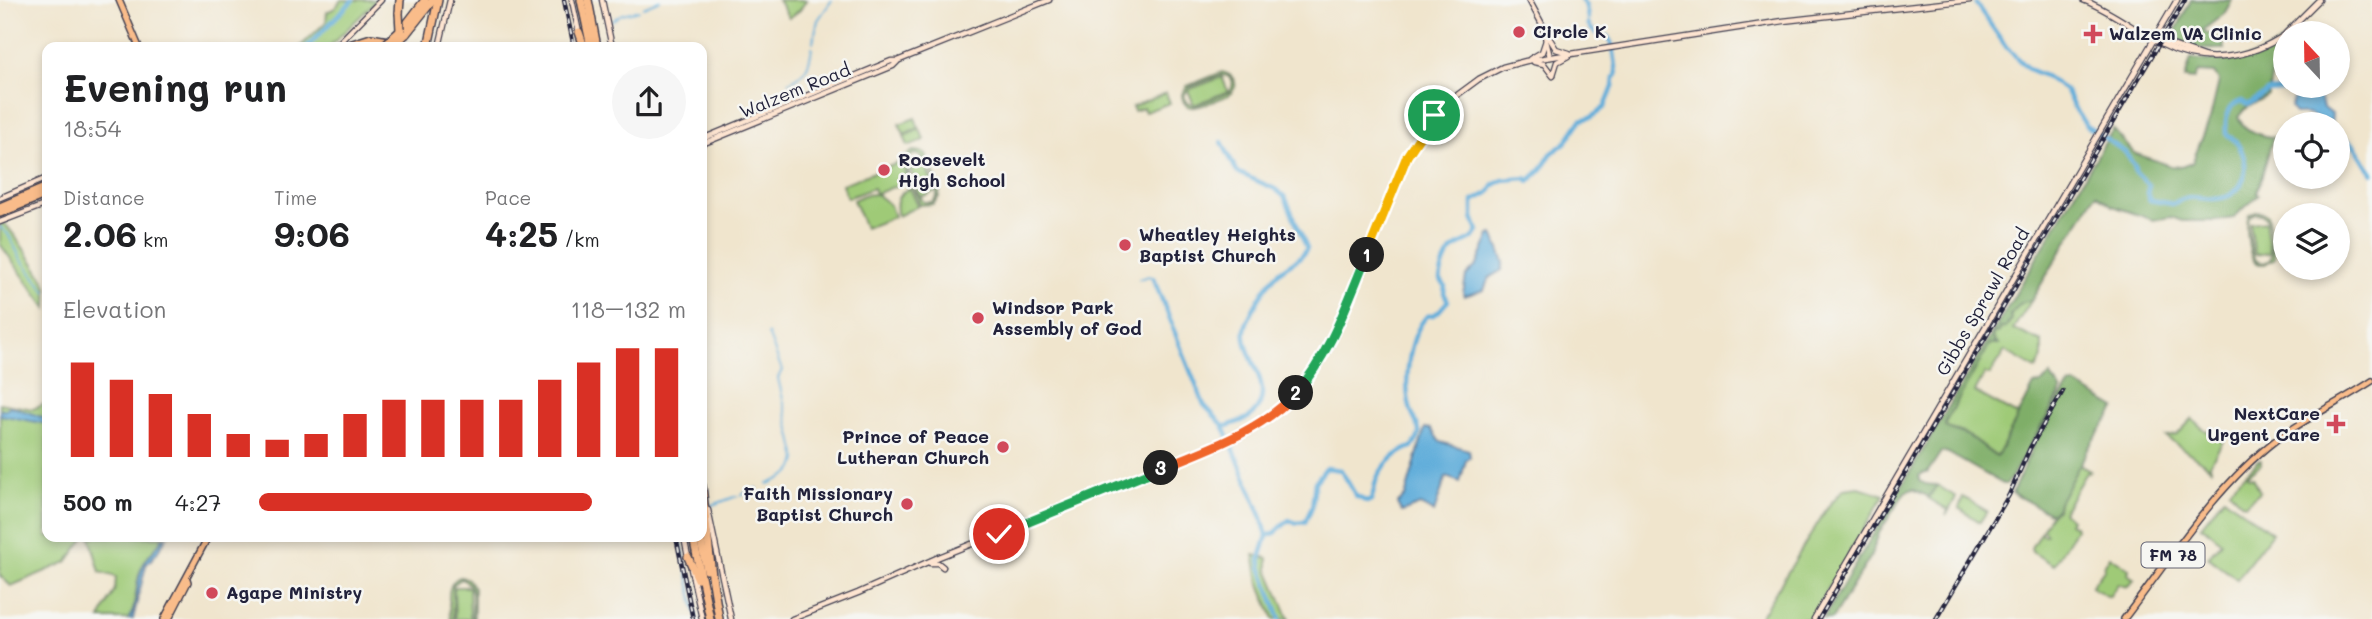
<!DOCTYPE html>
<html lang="en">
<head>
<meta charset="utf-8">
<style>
	:root { --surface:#fff; --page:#f6f6f6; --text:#202124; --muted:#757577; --accent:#d93025 }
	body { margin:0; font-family:Mali,sans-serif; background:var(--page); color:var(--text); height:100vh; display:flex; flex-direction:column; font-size:26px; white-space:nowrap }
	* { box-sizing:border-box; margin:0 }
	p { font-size:23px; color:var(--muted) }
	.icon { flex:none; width:38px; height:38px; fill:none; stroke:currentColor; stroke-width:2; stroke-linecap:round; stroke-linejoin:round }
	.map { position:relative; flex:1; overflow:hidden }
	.side { position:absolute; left:42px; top:42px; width:665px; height:500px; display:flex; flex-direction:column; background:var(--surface); border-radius:14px; box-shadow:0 4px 10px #0003 }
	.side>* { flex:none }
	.needle { width:46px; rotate:338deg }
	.buttons { position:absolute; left:2273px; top:21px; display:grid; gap:14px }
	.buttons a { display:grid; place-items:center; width:77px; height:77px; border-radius:50%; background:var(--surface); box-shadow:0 4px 10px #0003; font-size:35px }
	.pin { position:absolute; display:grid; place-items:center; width:60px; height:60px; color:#fff; margin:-30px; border:4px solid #fff; border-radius:50%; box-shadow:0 2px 7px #0007 }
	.km { position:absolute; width:35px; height:35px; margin:-18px; border-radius:50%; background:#222; color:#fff; font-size:19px; line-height:35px; text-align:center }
	.round { display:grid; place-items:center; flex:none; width:74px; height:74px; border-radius:37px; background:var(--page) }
	.head { display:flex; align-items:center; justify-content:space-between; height:119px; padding:0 21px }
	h1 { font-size:38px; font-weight:800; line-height:52px }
	.metrics { display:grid; grid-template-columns:repeat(3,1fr); gap:10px; height:119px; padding:7px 21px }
	.metrics div { display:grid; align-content:center }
	.metrics b { font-size:35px; font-weight:800 }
	.metrics small { font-size:19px; font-weight:400 }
	.metrics p { font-size:19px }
	.chart { height:196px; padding:14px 21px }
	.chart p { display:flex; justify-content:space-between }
	.chart svg { width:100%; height:126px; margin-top:7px; stroke:var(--accent); stroke-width:6 }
	ul { padding:0 21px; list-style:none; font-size:23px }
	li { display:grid; grid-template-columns:112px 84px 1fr; align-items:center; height:52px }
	li i { height:18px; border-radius:9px; background:var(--accent) }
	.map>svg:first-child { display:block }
</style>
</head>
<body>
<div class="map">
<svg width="2372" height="619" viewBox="0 0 2372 619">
	<rect width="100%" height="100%" fill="#f6f6f2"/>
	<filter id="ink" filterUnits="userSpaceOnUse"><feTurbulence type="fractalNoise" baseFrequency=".0143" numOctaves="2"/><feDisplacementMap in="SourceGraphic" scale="14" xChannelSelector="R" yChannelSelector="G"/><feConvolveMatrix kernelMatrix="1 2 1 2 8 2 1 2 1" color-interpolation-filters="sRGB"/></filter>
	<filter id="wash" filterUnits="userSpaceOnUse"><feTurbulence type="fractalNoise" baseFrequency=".00686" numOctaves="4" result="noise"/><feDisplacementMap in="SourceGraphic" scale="28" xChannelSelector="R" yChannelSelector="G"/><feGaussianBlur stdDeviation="1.57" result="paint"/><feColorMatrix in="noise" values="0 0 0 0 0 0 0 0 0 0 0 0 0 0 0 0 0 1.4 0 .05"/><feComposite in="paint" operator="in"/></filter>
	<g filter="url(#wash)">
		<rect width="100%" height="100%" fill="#f0e5cd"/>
		<g fill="#9fca77" stroke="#607659" stroke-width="2" fill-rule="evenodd">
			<path d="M341,0H377L329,47H300L326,22L327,12L335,8Z"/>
			<path d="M778,0H806L800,10L789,18Z"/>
			<path d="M1222,72C1232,74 1240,83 1232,92C1229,96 1222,98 1217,100C1204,105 1183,116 1182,94L1187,86ZM1221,75C1232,75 1236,84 1229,92L1195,106L1186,102L1184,95L1190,87Z"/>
			<path d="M1222,77L1228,91L1194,105L1188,90Z"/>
			<path d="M1166,93L1170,103L1145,112L1143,108L1134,111L1132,107Z"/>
			<path d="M915,118L919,128L904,134L899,124Z"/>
			<path d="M920,129L924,140L908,146L904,136Z"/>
			<path d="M913,151L921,152L926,155L940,188L939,197L933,204L920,205L901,160ZM914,154C928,155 938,183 937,196L932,202H924C915,193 906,172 907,159Z"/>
			<path d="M923,159L936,191L921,197L909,165Z"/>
			<path d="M901,162L908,181L876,194L890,205L894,217L865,228L853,200L864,195L875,194L873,188L847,198L842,184Z"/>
			<path d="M910,188L918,206L898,216C894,203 898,193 910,188Z"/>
			<path d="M2258,211L2267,214L2275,258L2265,264C2260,264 2258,265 2254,261C2248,254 2245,223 2249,215ZM2255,213C2260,214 2263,213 2266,218C2270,225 2273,252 2270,260L2264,263L2257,261L2253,257L2247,224L2249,217Z"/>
			<path d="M2265,221L2270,253L2255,255L2250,223Z"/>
			<path d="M4,223C11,229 46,280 47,287C48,294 47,302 47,309L0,244V225Z"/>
			<path d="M2025,300L2031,301L2013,329L2042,342C2041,357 2045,355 2036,369L2005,351L1990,375L1985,374L1975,392L2019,416L1997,457L1965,434L1945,426L1946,421L1990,344L1995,342L1992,332L2005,327C2010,316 2015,307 2025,300Z"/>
			<path d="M0,403L33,409L47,403V537H85L67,562L11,586L0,576Z"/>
			<path d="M2192,419L2202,428L2223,441L2210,464L2211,468L2166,437L2177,435Z"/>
			<path d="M2259,460H2261V464L2247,475L2250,478L2253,477L2260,492L2245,504L2242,503L2229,490Z"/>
			<path d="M2079,465L2090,471L2085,474L2063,512L2071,519L2069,523L2075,526L2076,529L2054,565L2032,552L2031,548L2041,531L2042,535H2046L2045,531L2042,530L2050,516L2058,509L2059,502Z"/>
			<path d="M1937,485L1956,497L1946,516L1948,510L1928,498Z"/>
			<path d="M1859,487L1884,495L1810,619H1759L1829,505L1844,489Z"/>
			<path d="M1963,497L1987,511L1980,522L1959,508Z"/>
			<path d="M2224,497L2272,533L2237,579L2208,557L2221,542L2206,528L2201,526Z"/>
			<path d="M90,537H164C159,544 146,558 143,565C133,582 139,602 129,619H100L115,589L116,577L100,572Z"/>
			<path d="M1254,555L1268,558V569L1289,619H1274L1259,582Z"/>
			<path d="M2110,556L2129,569L2128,574L2134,579L2127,587L2118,584L2109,597L2091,587L2105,568L2104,566Z"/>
			<path d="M460,577L468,579L474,588V619H472C472,605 477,584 461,579L453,585V619H450C450,605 444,583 460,577Z"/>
			<path d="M454,587H469L470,619H455Z"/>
		</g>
		<g fill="#7fae68" stroke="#506852" stroke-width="2">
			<path d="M2191,0H2232L2224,14L2203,30L2223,42L2225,49C2206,49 2187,52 2173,36Z"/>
			<path d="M2285,40V61L2272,73L2268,95L2244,110L2238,117C2244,131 2258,136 2273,137L2257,193L2259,195L2233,218L2216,221H2182L2171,217L2153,220L2113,206L2096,194L2031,301C2018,300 2018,309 2010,315L2011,320L2006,327L2000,328V331L1996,334L1992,332L1994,341L1998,344H1990L1946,421L1945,426C1952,432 1960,431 1968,436C1978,441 1986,452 1997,457L2034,385L2041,383L2050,376L2061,389L2059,396L2011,478L2007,484H2003L1948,453L1941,452L1927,473H1923L1919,476V481C1928,486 1928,484 1937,485L1929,497L1913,489L1905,492L1880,531L1870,558L1832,619H1823L2113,129L2134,153L2171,166L2181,167L2192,163L2210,119L2219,81L2214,73L2198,72L2194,79L2185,78L2191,59C2230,63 2251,63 2285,40Z"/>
			<path d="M2075,384L2116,408L2092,442L2059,502L2058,508L2051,514L2012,493L2037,437L2065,391L2070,385Z"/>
		</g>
		<g fill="#61adda" stroke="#42688a" stroke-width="2">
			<path d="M2309,92L2320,97L2323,108L2332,115L2331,124H2321C2316,114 2306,113 2295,114L2291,107L2294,98L2303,99Z"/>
			<path d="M1493,234L1504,262L1502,270L1489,278L1484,290L1464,296L1463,294L1466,276L1477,265L1490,235Z"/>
			<path d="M10,406L47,419V424L0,415V410H5Z"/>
			<path d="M1425,428L1431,429L1440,442L1469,450L1470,457L1466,460L1460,482L1446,477L1434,512L1420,505L1402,512L1397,504L1405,497Z"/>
			<path d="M167,537L156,554L146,565L133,619H129C140,602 134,584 143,566C146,558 157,548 162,539Z"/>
		</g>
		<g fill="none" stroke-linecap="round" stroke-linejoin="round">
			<g stroke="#61adda" stroke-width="2">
				<path d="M643,7L660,0"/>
				<path d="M611,21L622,14L639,10"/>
				<path d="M813,42L818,20L832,0"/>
				<path d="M789,82C806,75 810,64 812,47"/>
				<path d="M0,227L8,234L21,259L47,293"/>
				<path d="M1139,279L1149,276L1153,278"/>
				<path d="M768,334L782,370L778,378L797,459C794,475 782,478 768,484"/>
				<path d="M741,495L757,488"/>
				<path d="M710,506L737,496"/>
				<path d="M680,537L697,619"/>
			</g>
			<g stroke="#61adda" stroke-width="4.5">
				<path d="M1581,0L1586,6L1588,18"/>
				<path d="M1976,4L2007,48L2028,69L2045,76L2066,91L2077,113L2087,126L2125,152L2135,167L2134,170L2149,185L2147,193L2150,200L2173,204C2192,190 2207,204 2226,197C2254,186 2249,146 2226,134C2225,120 2226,106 2242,101L2248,105L2267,91L2282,90L2288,86"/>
				<path d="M307,47L353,0"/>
				<path d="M2300,86L2308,100"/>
				<path d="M2338,133L2354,145L2372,173"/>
				<path d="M1222,142L1237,172L1275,189L1285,197L1307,248C1301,260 1289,263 1279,272C1265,285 1255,305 1247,322C1234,352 1281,384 1253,414C1247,421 1233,423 1224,427"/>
				<path d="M1153,278L1172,324"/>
				<path d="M1173,328L1204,405L1223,425L1228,436"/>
				<path d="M1231,443L1262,518L1267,536"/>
				<path d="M1280,619L1261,567L1260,558L1267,536L1275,533L1289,520L1297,523L1305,522L1312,507L1315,482L1326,468L1341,470L1356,496L1367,502L1371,500C1374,493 1374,485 1377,478C1384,464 1398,451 1412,447C1415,443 1420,437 1419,432C1419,425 1413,418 1411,411C1403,385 1408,336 1427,316C1439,316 1441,307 1448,301L1444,293L1445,286L1440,279C1442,269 1445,255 1455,248C1464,241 1473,242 1478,231L1473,217V201L1489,193L1494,185L1503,180L1526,178L1529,181L1541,170L1551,154L1566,142L1581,120L1592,117L1605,107L1613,87L1614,78L1617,75C1615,63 1615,45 1607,36C1598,36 1591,31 1588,23"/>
			</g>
		</g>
	</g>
	<g filter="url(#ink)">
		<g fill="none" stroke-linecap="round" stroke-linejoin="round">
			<defs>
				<g id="secondary">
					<path d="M572,0L579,33"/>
					<path d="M602,0L612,47"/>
					<path d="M1529,0L1542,24L1550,57"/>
					<path d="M2083,0C2112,11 2136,31 2163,45C2202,66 2250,59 2286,34"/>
					<path d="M2286,33L2319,0"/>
					<path d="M1548,36L1556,49L1569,53"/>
					<path d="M2155,39L2206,57"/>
					<path d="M335,47L381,0"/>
					<path d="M439,47L450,0"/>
					<path d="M1530,59L1542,52L1546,40"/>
					<path d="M1534,62L1544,64L1553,76"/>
					<path d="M1553,75L1557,62L1568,56"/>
					<path d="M702,139L891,61H897L1049,0"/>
					<path d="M702,144L893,66L897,62"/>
					<path d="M0,198L47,178"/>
					<path d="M0,222L47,204"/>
					<path d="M1222,442L1261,422"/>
					<path d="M708,510L731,619"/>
					<path d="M684,537L688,557"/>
					<path d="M930,563H938L943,567"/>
					<path d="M691,569L702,619"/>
					<path d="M792,619L858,593L939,557L1232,440L1259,425L1282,406L1316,368L1330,346L1402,167L1416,140L1441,107L1479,79L1503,67L1526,61L1783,21L1970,0"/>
					<path d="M1814,619L2177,0"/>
				</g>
				<g id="primary">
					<path d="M119,0L139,47"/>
					<path d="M164,619L208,537"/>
					<path d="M169,619L188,582L187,579"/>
					<path d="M2124,619C2170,559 2216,486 2276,440C2306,418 2340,402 2372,381"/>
				</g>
				<g id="highway">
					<path d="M581,0L591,47"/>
					<path d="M588,0L597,47"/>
					<path d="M399,13L400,0"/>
					<path d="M402,30L425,0"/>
					<path d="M579,32L584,47"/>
					<path d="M406,34L433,0"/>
					<path d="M611,45V47"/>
					<path d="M343,47L371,38L394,42"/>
					<path d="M428,47L438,0"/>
					<path d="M0,207L47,187"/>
					<path d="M0,213L47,194"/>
					<path d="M702,486L712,576L719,619"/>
					<path d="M693,537L710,619"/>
					<path d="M700,537L707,570"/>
					<path d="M688,557L698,579"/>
				</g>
			</defs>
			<use href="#secondary" stroke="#413f51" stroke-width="7"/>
			<use href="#primary" stroke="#413f51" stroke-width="8"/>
			<use href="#highway" stroke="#413f51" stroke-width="10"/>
			<use href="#secondary" stroke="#fde4d0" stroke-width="4.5"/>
			<use href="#primary" stroke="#f9bc8a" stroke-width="5"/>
			<use href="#highway" stroke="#f9bc8a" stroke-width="7"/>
			<defs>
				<g id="rail">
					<path d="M564,0L574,47"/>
					<path d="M676,537L693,619"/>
					<path d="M1819,619L2185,0"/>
					<path d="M1936,619L2009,495L2030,448L2063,391"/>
				</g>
			</defs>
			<use href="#rail" stroke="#22223b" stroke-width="4.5"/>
			<use href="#rail" stroke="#f6f6f2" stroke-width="2" stroke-dasharray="5" stroke-linecap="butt"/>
			<defs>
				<g id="highway-bridge">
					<path d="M399,13L401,47"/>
					<path d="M382,47L401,30"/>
					<path d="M391,47L406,34"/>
				</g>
			</defs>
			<use href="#highway-bridge" stroke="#413f51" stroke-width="10" stroke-linecap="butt"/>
			<use href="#highway-bridge" stroke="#f9bc8a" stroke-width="7"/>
		</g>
	</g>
	<g fill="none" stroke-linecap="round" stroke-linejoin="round" filter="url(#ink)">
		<defs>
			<path id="split-1" d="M1367,255L1407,156L1434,115"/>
			<path id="split-2" d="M1296,393C1331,353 1347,303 1367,255"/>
			<path id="split-3" d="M1161,468C1208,449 1261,431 1296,393"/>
			<path id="split-4" d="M999,534L1161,468"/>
		</defs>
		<use href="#split-1" stroke="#fff" stroke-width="14"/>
		<use href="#split-2" stroke="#fff" stroke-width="14"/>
		<use href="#split-3" stroke="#fff" stroke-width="14"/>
		<use href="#split-4" stroke="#fff" stroke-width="14"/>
		<use href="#split-1" stroke="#f5b400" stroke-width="9"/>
		<use href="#split-2" stroke="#22a559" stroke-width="9"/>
		<use href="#split-3" stroke="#f0652b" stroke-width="9"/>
		<use href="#split-4" stroke="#22a559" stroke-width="9"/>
	</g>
	<g fill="#d1495b" stroke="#f6f6f2" stroke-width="2.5">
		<circle cx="1519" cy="32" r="7"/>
		<path d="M2089.5 23.5h7v7h7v7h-7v7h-7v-7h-7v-7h7z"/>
		<circle cx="884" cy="170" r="7"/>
		<circle cx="1125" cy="245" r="7"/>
		<circle cx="978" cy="318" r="7"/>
		<path d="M2332.5 413.5h7v7h7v7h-7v7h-7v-7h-7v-7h7z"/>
		<circle cx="1003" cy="447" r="7"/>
		<circle cx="907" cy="504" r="7"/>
		<circle cx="212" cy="593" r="7"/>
	</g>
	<g text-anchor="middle" stroke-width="5" stroke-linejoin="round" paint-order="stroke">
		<rect fill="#f6f6f2" stroke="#626272" stroke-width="2" x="2141.5" y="542.5" width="63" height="25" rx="5"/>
		<g font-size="16" font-weight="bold" fill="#22223b">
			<text x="2173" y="561">FM 78</text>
		</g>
		<g font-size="18" font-weight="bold" fill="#22223b" stroke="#f6f6f2" text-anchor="start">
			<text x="1533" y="38">Circle K</text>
			<text x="2109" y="40">Walzem VA Clinic</text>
			<text x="898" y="166">Roosevelt<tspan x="898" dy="21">High School</tspan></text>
			<text x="1139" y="241">Wheatley Heights<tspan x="1139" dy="21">Baptist Church</tspan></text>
			<text x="992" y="314">Windsor Park<tspan x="992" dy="21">Assembly of God</tspan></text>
			<text x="2320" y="420" text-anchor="end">NextCare<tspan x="2320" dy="21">Urgent Care</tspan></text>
			<text x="989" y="443" text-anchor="end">Prince of Peace<tspan x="989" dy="21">Lutheran Church</tspan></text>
			<text x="893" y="500" text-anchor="end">Faith Missionary<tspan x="893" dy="21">Baptist Church</tspan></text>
			<text x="226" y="599">Agape Ministry</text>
		</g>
		<g font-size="18" fill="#22223b" stroke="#f6f6f2">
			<text transform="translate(795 91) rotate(-22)" y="6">Walzem Road</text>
			<text transform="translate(1983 302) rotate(-60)" y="6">Gibbs Sprawl Road</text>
		</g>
	</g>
</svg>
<div class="buttons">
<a><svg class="needle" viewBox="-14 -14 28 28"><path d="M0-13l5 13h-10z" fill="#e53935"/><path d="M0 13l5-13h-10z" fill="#757577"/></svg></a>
<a><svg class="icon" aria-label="locate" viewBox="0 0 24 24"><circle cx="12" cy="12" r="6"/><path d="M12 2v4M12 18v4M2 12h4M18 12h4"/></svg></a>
<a><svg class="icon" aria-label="layers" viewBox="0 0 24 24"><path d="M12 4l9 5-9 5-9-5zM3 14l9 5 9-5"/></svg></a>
</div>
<div class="pin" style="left:1434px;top:115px;background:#1e9e55"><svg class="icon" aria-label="arrive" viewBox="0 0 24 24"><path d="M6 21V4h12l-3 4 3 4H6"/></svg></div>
<div class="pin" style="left:999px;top:534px;background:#d93025"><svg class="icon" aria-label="check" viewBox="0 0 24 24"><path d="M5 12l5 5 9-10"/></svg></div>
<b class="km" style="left:1367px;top:255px">1</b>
<b class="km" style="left:1296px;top:393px">2</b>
<b class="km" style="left:1161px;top:468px">3</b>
<section class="side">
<div class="head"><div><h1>Evening run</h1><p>18:54</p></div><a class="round"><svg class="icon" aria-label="share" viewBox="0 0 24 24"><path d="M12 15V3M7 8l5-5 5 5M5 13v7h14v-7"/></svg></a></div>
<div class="metrics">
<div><p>Distance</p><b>2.06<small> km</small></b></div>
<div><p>Time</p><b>9:06</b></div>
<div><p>Pace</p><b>4:25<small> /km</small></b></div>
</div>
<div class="chart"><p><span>Elevation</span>118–132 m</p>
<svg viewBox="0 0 160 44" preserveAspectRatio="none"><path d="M5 44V11M15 44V17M25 44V22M35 44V29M45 44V36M55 44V38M65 44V36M75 44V29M85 44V24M95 44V24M105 44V24M115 44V24M125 44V17M135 44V11M145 44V6M155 44V6"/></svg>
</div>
<ul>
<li><b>500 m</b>4:27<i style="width:78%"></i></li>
</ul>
</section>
</div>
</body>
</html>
